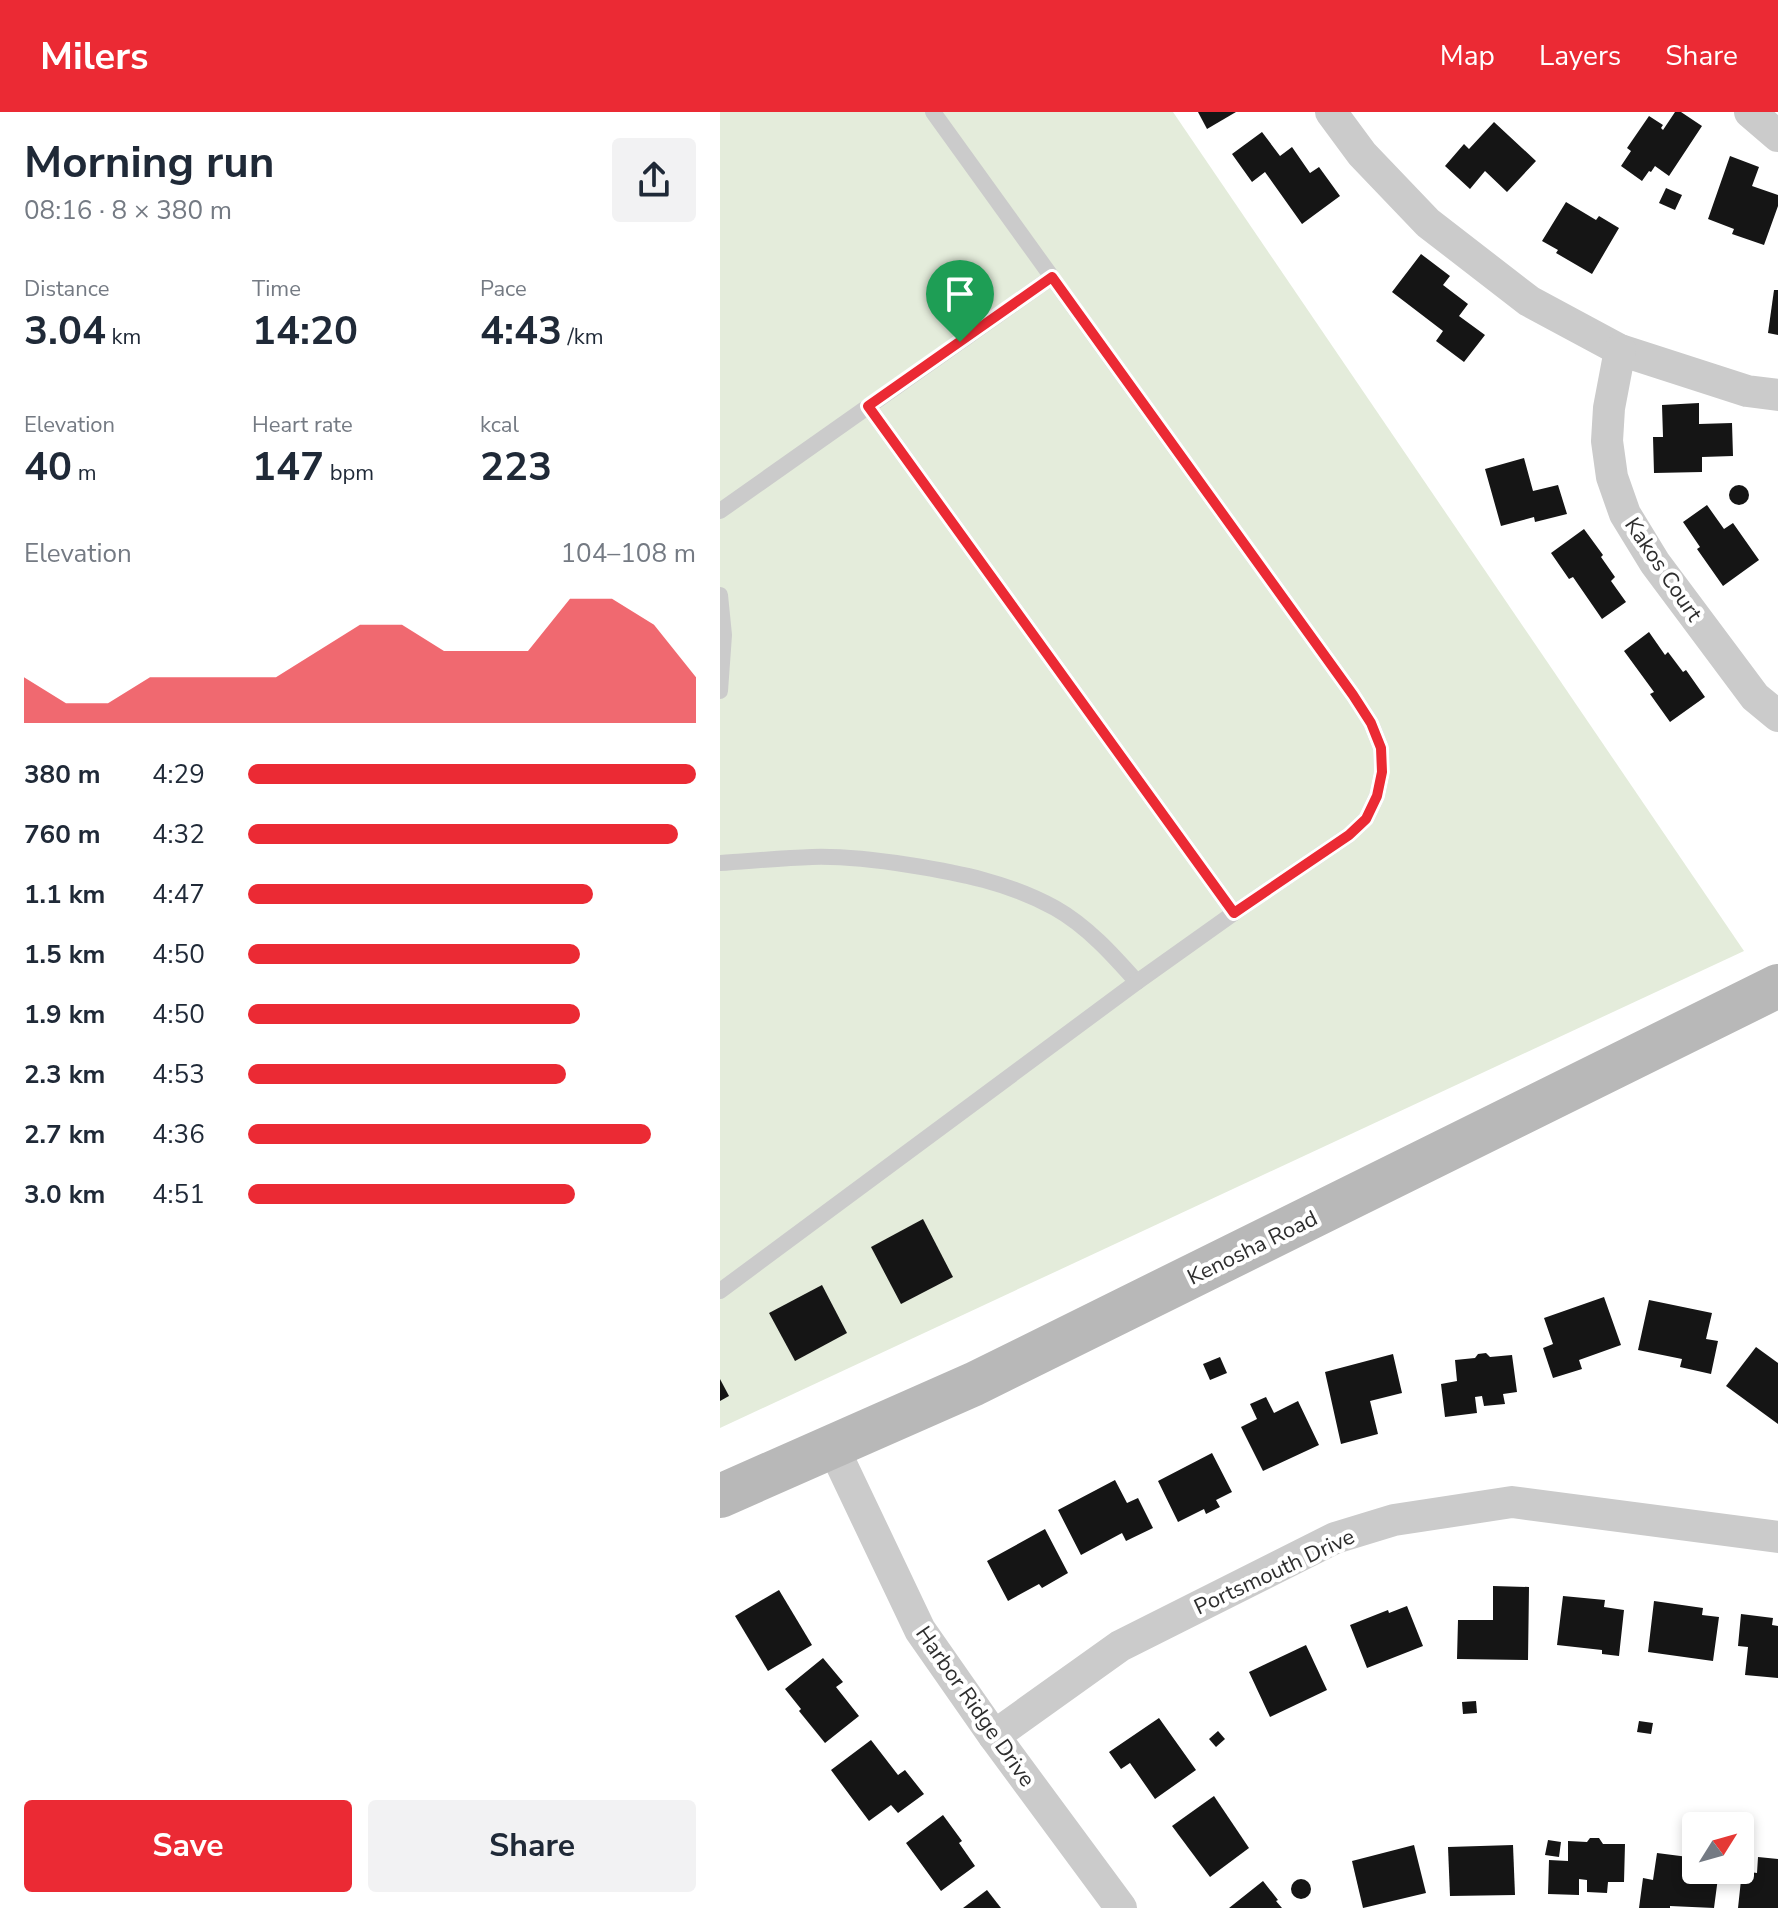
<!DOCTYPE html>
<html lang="en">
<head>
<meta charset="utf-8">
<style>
	:root { --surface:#fff; --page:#f2f2f3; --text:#1f2937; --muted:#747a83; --accent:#eb2a34 }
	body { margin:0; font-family:"Nunito Sans",sans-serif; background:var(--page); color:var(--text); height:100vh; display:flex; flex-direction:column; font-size:30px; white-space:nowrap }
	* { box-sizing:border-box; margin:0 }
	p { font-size:26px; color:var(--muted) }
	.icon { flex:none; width:44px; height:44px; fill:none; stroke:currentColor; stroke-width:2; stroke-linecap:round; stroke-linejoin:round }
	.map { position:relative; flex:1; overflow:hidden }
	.panel { display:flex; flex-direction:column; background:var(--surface); width:720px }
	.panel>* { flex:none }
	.needle { width:52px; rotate:53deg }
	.controls { position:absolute; left:962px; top:1700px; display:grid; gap:16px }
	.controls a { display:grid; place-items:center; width:72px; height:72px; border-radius:8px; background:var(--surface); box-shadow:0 4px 12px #0003; font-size:40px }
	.pin { position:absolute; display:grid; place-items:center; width:68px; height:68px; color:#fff; margin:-82px -34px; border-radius:50% 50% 50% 0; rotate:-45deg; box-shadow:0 0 8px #0007 }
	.pin .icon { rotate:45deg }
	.round { display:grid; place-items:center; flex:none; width:84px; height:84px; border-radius:8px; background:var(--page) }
	.summary { display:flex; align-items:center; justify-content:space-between; height:136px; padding:0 24px }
	h1 { font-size:44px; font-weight:700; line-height:60px }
	.stats { display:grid; grid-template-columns:repeat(3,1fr); gap:12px; height:136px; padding:8px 24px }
	.stats div { display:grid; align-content:center }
	.stats b { font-size:40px; font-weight:700 }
	.stats small { font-size:22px; font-weight:400 }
	.stats p { font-size:22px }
	.chart { height:224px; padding:16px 24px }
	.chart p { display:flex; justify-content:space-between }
	.chart svg { width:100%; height:144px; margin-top:8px; fill:var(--accent); opacity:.7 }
	.action { display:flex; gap:16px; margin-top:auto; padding:16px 24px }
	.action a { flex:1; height:92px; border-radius:8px; background:var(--accent); color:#fff; font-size:32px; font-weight:700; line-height:92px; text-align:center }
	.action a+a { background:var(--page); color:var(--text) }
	ul { padding:0 24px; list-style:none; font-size:26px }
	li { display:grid; grid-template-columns:128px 96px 1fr; align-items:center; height:60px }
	li i { height:20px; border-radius:10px; background:var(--accent) }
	header { display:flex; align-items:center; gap:48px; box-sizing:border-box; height:112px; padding:0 40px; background:var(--accent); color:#fff }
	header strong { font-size:38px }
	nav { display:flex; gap:44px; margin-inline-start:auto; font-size:28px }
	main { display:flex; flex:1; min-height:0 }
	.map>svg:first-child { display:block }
</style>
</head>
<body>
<header>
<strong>Milers</strong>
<nav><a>Map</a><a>Layers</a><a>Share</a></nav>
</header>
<main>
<section class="panel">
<div class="summary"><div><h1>Morning run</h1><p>08:16 · 8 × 380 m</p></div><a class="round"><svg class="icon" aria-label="share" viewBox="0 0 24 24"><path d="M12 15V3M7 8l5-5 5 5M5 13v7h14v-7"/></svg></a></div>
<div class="stats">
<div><p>Distance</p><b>3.04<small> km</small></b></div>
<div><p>Time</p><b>14:20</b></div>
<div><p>Pace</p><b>4:43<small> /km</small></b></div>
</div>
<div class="stats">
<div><p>Elevation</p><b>40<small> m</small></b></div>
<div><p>Heart rate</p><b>147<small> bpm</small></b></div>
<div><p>kcal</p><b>223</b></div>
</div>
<div class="chart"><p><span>Elevation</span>104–108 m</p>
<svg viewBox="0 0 160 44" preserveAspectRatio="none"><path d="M0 44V30L10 38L20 38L30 30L40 30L50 30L60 30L70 22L80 14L90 14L100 22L110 22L120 22L130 6L140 6L150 14L160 30V44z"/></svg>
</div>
<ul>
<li><b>380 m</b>4:29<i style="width:100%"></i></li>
<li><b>760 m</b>4:32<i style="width:96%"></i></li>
<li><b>1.1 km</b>4:47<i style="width:77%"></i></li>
<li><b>1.5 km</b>4:50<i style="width:74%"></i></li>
<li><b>1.9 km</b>4:50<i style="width:74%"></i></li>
<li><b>2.3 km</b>4:53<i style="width:71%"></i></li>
<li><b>2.7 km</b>4:36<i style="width:90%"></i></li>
<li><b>3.0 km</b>4:51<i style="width:73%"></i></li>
</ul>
<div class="action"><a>Save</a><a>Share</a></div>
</section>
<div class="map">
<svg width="1058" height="1796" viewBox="0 0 1058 1796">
	<rect width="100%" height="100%" fill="#fff"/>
	<path fill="#e4ecdb" d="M0,0H453L1024,839L0,1316Z"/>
	<g fill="#151515">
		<path d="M478,0H516L487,17Z"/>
		<path d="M955,0H961L982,14L949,64L935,54L931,60L929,59L922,69L901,54L911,39L907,36L929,4L943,13L941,16L943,18Z"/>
		<path d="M774,10L816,49L787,80L765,59L750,77L725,54L744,32L749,37Z"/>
		<path d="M542,20L560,44L572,35L590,61L599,55L620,84L582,112L545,60L532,70L512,42Z"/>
		<path d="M1010,44L1039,55L1032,74L1058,83V94L1044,133L1012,122L1014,117L988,107Z"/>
		<path d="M946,76L962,83L955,98L939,91Z"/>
		<path d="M846,90L876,108L879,104L899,116L872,162L836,141L838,138L822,129Z"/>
		<path d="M701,142L730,164L723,173L748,192L739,204L765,223L744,250L716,229L723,219L672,180Z"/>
		<path d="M1054,178H1058V223L1048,221Z"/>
		<path d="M979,291V312L1012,311L1013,344L982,345V360L934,361L933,325H943L942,293Z"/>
		<path d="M804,346L813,379L838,373L847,402L815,410L814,405L781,414L765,357Z"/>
		<circle cx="1019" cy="383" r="10"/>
		<path d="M987,393L1004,417L1013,411L1039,448L1003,474L977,437L980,435L963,410Z"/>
		<path d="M864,417L883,443L881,445L895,465L891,469L906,490L882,507L853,465L849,467L831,441Z"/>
		<path d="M929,520L945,543L948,540L963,560L966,558L985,585L950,610L930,582L934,580L904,539Z"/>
		<path d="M203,1107L233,1165L181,1192L151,1135Z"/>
		<path d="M102,1173L127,1221L75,1249L49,1201Z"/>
		<path d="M884,1185L901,1233L859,1248L862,1257L833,1266L823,1236L833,1232L824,1206Z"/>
		<path d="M929,1188L992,1201L986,1227L998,1229L991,1262L960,1255L962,1247L918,1238Z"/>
		<path d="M1036,1235L1058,1251V1312L1006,1274Z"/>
		<path d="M766,1241L770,1245L792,1243L797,1280L783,1282L785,1292L764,1294L762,1284L755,1285L757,1301L725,1305L721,1272L737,1269L735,1248L755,1246L758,1242Z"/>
		<path d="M673,1242L682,1281L650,1289L658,1322L621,1332L605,1260Z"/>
		<path d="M500,1245L507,1261L490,1268L483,1252Z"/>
		<path d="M0,1267L9,1284L0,1289Z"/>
		<path d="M546,1285L554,1301L578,1289L599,1333L543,1359L521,1315L537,1307L530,1292Z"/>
		<path d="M492,1341L512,1380L496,1388L500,1395L486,1402L484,1397L458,1410L438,1369Z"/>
		<path d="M395,1368L407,1391L418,1386L433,1416L406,1429L402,1421L361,1443L338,1398Z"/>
		<path d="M325,1417L348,1461L322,1476L319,1472L288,1489L267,1449Z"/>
		<path d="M773,1474L809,1475L808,1548L737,1547L738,1508H773Z"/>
		<path d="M59,1478L92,1533L48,1559L15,1504Z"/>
		<path d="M843,1484L885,1488L884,1495L904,1498L899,1544L882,1542V1538L837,1533Z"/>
		<path d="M934,1489L983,1496L982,1503L999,1505L993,1549L928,1540Z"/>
		<path d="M687,1494L703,1534L647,1556L630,1513L668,1498L669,1501Z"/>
		<path d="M1021,1502L1053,1506L1052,1513L1058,1514V1566L1025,1563L1028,1535L1018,1534Z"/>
		<path d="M586,1533L607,1578L550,1605L529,1560Z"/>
		<path d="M103,1546L123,1570L116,1575L139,1604L105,1631L79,1599L81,1597L65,1577Z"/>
		<path d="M756,1589L757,1601L743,1602L742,1590Z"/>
		<path d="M439,1606L476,1658L435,1687L410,1651L401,1657L389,1640Z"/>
		<path d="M919,1609L933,1611L931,1622L917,1620Z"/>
		<path d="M498,1619L505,1627L496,1635L489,1627Z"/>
		<path d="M151,1628L178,1663L185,1658L204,1682L178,1701L171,1693L149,1709L111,1658Z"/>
		<path d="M494,1684L529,1736L490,1765L452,1714Z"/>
		<path d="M223,1703L242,1729L239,1731L255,1754L221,1779L186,1731Z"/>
		<path d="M870,1726H879L883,1732H905L904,1770H888L887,1781L867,1780V1768L859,1767V1783L828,1782L829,1748L848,1749V1729L867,1730Z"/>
		<path d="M828,1728L841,1730L839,1745L825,1743Z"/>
		<path d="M694,1733L706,1781L643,1796L632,1749Z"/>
		<path d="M793,1733L795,1783L730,1784L728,1735Z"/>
		<path d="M937,1741L976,1746V1758H999L994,1796L950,1794V1796H919L923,1766L933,1768Z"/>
		<path d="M1038,1745L1058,1747V1796H1018L1022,1759L1037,1761Z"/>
		<circle cx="581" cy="1777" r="10"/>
		<path d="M543,1769L558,1788L556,1789L562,1796H509Z"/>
		<path d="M267,1778L281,1796H243Z"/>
	</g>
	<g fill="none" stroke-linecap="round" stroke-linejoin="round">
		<g stroke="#cbcbcb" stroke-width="16">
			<path d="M148,294L514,801"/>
			<path d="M0,399L332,165"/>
			<path d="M0,483L4,523L0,579"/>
			<path d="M0,751C31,749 61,746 92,745C124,744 157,748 189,753C240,761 290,771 335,796C367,814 393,843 417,870"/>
			<path d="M0,1179L417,870L514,801L629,723L646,707L657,684L662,660L661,636L651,611L633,583L213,0"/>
		</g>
		<g stroke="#cbcbcb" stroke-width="32">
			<path d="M611,0L642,42L708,111L809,189L900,238L1027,279L1058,283"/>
			<path d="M1030,0L1058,24"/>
			<path d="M900,238L889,296L887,329L892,365L905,402L935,451L1035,585L1058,604"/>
			<path d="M113,1335L200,1518L274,1624L401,1796"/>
			<path d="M274,1624L400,1534L615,1426L674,1408L792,1390L1058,1425"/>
		</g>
		<path stroke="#b8b8b8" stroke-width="44" d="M0,1384L254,1272L1058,874"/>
	</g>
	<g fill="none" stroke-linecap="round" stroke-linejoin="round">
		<defs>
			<path id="route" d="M332,165L633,583L651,611L661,636L662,660L657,684L646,707L629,723L514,801L148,294Z"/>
		</defs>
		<use href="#route" stroke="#fff" stroke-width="16"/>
		<use href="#route" stroke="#eb2a34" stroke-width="10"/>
	</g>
	<g text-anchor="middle" stroke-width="8" stroke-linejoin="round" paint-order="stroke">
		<g font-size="22" fill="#2e2e2e" stroke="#fff">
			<text transform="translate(944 457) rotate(56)" y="8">Kakos Court</text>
			<text transform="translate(532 1135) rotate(-26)" y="8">Kenosha Road</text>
			<text transform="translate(554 1459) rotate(-25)" y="8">Portsmouth Drive</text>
			<text transform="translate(256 1594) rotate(55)" y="8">Harbor Ridge Drive</text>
		</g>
	</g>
</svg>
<div class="controls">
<a><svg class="needle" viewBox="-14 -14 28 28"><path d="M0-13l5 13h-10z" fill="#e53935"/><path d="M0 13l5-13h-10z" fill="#747a83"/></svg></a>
</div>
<div class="pin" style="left:240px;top:230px;background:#1e9e55"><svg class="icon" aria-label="arrive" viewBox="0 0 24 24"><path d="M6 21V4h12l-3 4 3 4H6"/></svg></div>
</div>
</main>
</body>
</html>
